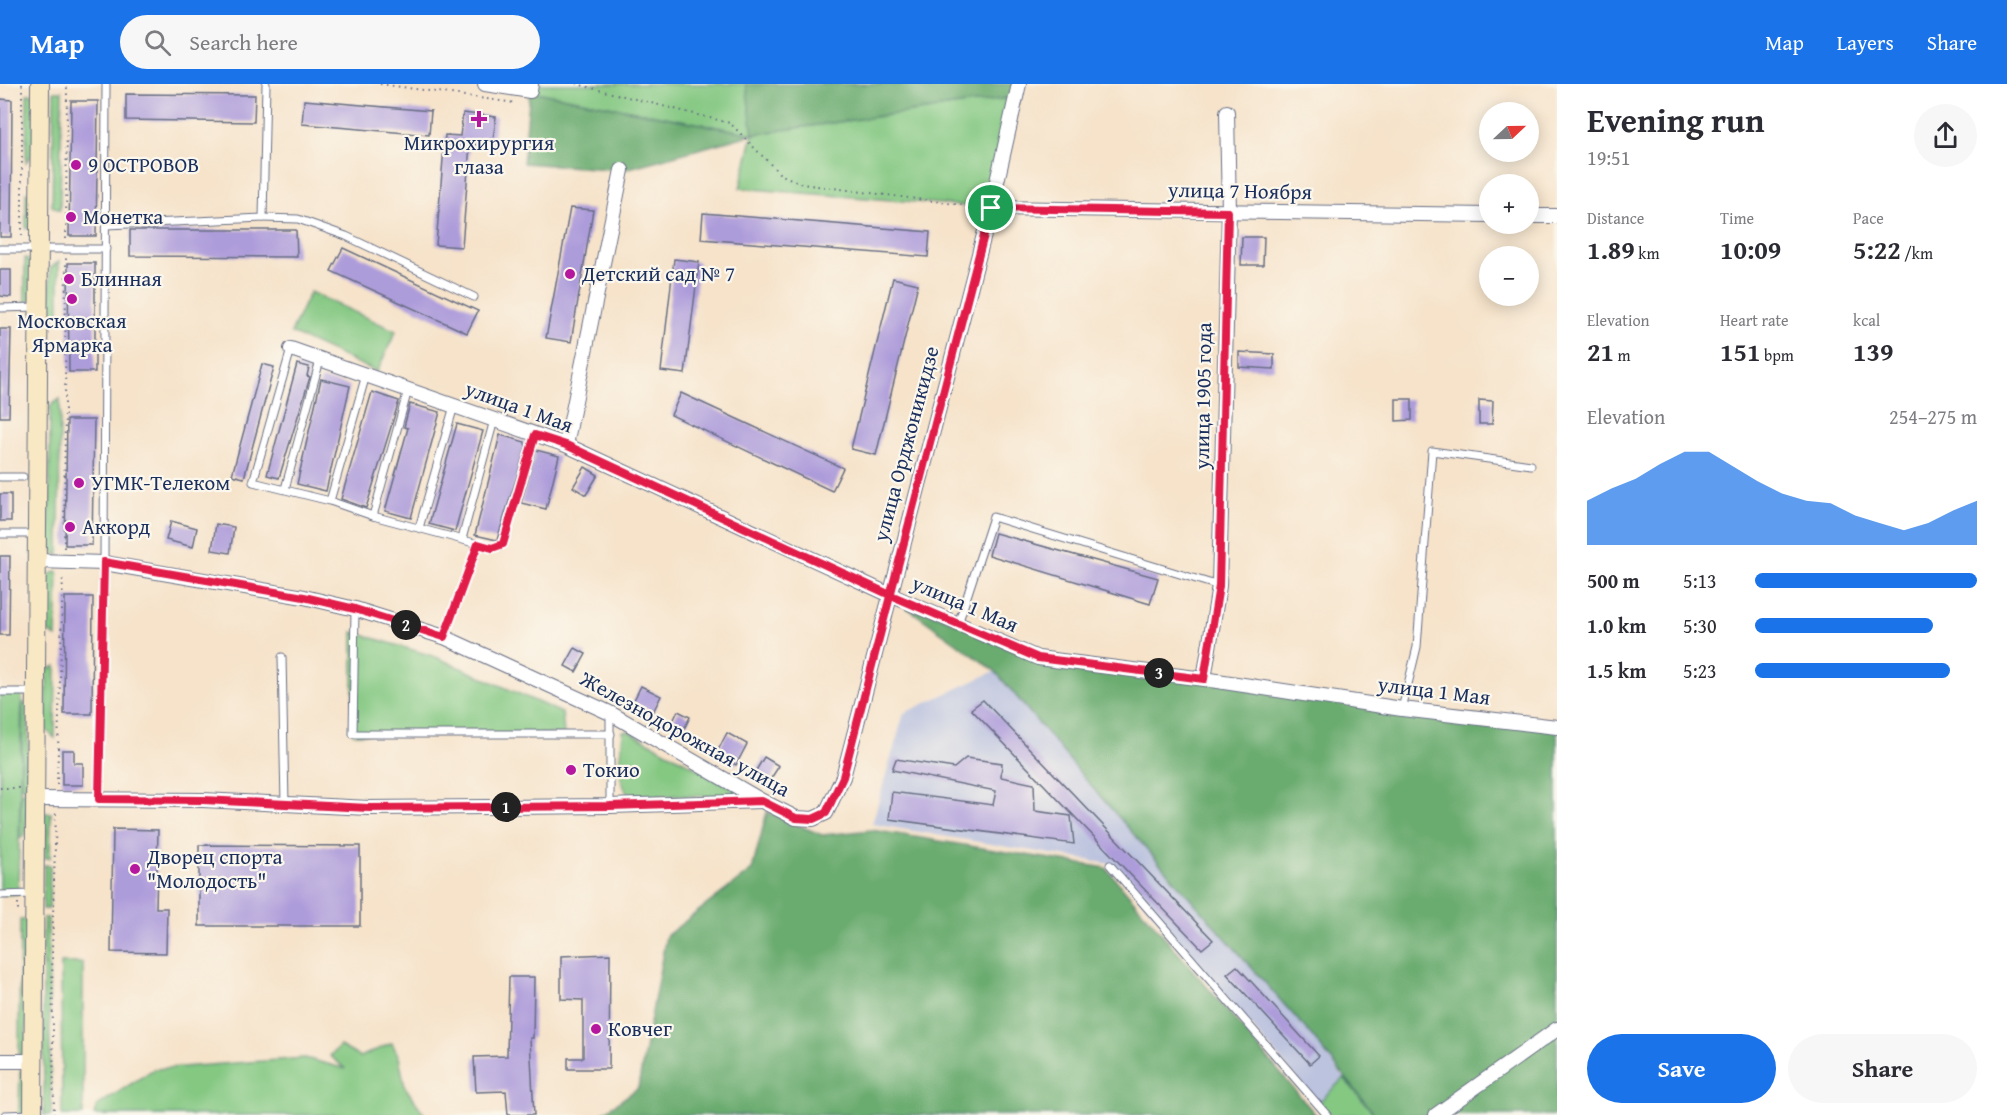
<!DOCTYPE html>
<html lang="en">
<head>
<meta charset="utf-8">
<style>
	:root { --surface:#fff; --page:#f7f7f7; --text:#2b2b33; --muted:#7c7c81; --accent:#1a73e8 }
	body { margin:0; font-family:"Gentium Book Plus",serif; background:var(--page); color:var(--text); height:100vh; display:flex; flex-direction:column; font-size:22px; white-space:nowrap }
	* { box-sizing:border-box; margin:0 }
	p { font-size:20px; color:var(--muted) }
	.icon { flex:none; width:33px; height:33px; fill:none; stroke:currentColor; stroke-width:2; stroke-linecap:round; stroke-linejoin:round }
	.map { position:relative; flex:1; overflow:hidden }
	.sheet { display:flex; flex-direction:column; background:var(--surface); width:450px }
	.sheet>* { flex:none }
	.needle { width:39px; rotate:68deg }
	.fabs { position:absolute; left:1479px; top:18px; display:grid; gap:12px }
	.fabs a { display:grid; place-items:center; width:60px; height:60px; border-radius:50%; background:var(--surface); box-shadow:0 3px 15px #0003; font-size:30px }
	.pin { position:absolute; display:grid; place-items:center; width:51px; height:51px; color:#fff; margin:-26px; border:3px solid #fff; border-radius:50%; box-shadow:0 2px 6px #0007 }
	.km { position:absolute; width:30px; height:30px; margin:-15px; border-radius:50%; background:#222; color:#fff; font-size:16px; line-height:30px; text-align:center }
	.round { display:grid; place-items:center; flex:none; width:63px; height:63px; border-radius:32px; background:var(--page) }
	.head { display:flex; align-items:center; justify-content:space-between; height:102px; padding:0 30px }
	h1 { font-size:33px; font-weight:800; line-height:45px }
	.stats { display:grid; grid-template-columns:repeat(3,1fr); gap:9px; height:102px; padding:6px 30px }
	.stats div { display:grid; align-content:center }
	.stats b { font-size:26px; font-weight:800 }
	.stats small { font-size:16px; font-weight:400 }
	.stats p { font-size:16px }
	.chart { height:168px; padding:12px 30px }
	.chart p { display:flex; justify-content:space-between }
	.chart svg { width:100%; height:108px; margin-top:6px; fill:var(--accent); opacity:.7 }
	.button { display:flex; gap:12px; margin-top:auto; padding:12px 30px }
	.button a { flex:1; height:69px; border-radius:36px; background:var(--accent); color:#fff; font-size:24px; font-weight:800; line-height:69px; text-align:center }
	.button a+a { background:var(--page); color:var(--text) }
	ul { padding:0 30px; list-style:none; font-size:20px }
	li { display:grid; grid-template-columns:96px 72px 1fr; align-items:center; height:45px }
	li i { height:15px; border-radius:8px; background:var(--accent) }
	header { display:flex; align-items:center; gap:36px; box-sizing:border-box; height:84px; padding:0 30px; background:var(--accent); color:#fff }
	header strong { font-size:28px }
	nav { display:flex; gap:33px; margin-inline-start:auto; font-size:21px }
	.search { width:420px; height:54px; background:var(--page); display:flex; align-items:center; gap:15px; box-sizing:border-box; padding:0 21px; border-radius:33px; color:var(--muted); font-size:22px }
	main { display:flex; flex:1; min-height:0 }
	.map>svg:first-child { display:block }
</style>
</head>
<body>
<header>
<strong>Map</strong>
<div class="search"><svg class="icon" aria-label="search" viewBox="0 0 24 24"><circle cx="10" cy="10" r="6"/><path d="M15 15l6 6"/></svg>Search here</div>
<nav><a>Map</a><a>Layers</a><a>Share</a></nav>
</header>
<main>
<div class="map">
<svg width="1557" height="1031" viewBox="0 0 1557 1031">
	<rect width="100%" height="100%" fill="#fbf7ec"/>
	<filter id="ink" filterUnits="userSpaceOnUse"><feTurbulence type="fractalNoise" baseFrequency=".0167" numOctaves="2"/><feDisplacementMap in="SourceGraphic" scale="12" xChannelSelector="R" yChannelSelector="G"/><feConvolveMatrix kernelMatrix="1 2 1 2 8 2 1 2 1" color-interpolation-filters="sRGB"/></filter>
	<filter id="wash" filterUnits="userSpaceOnUse"><feTurbulence type="fractalNoise" baseFrequency=".008" numOctaves="4" result="noise"/><feDisplacementMap in="SourceGraphic" scale="24" xChannelSelector="R" yChannelSelector="G"/><feGaussianBlur stdDeviation="1.35" result="paint"/><feColorMatrix in="noise" values="0 0 0 0 0 0 0 0 0 0 0 0 0 0 0 0 0 1.4 0 .05"/><feComposite in="paint" operator="in"/></filter>
	<g filter="url(#wash)">
		<rect width="100%" height="100%" fill="#f6e3ca"/>
		<path fill="#bcc3de" d="M995,587L1091,702L1312,952L1344,994L1318,1019L1110,780L872,740L904,629Z"/>
		<g fill="#84c882" stroke="#507c70" stroke-width="1.5">
			<path d="M531,0H746L754,50L1016,13L991,124L740,104L753,50L530,7Z"/>
			<path d="M54,7H62L60,126L52,122Z"/>
			<path d="M27,10H34V70L26,78Z"/>
			<path d="M26,108L34,113V142L26,145Z"/>
			<path d="M25,174L32,178L31,217L25,218Z"/>
			<path d="M59,178V230L50,226V184Z"/>
			<path d="M310,208L396,247L377,288L291,249Z"/>
			<path d="M60,315L59,471H56L49,460L50,322Z"/>
			<path d="M58,487L56,553L48,548L49,494L50,490Z"/>
			<path d="M353,548L436,573L562,629L564,650H353Z"/>
			<path d="M56,582L55,654L46,646L47,586Z"/>
			<path d="M0,608H22L18,810L0,811Z"/>
			<path d="M23,618L29,623L27,703H21Z"/>
			<path d="M623,647H629L749,713L629,711C614,694 622,668 623,647Z"/>
			<path d="M21,708H27L26,749L20,755Z"/>
			<path d="M45,729H51L50,774H45Z"/>
			<path d="M44,781H50L49,825H43Z"/>
			<path d="M43,834H48L51,1031H44L43,882H46L43,881Z"/>
			<path d="M20,836H27L26,973H19Z"/>
			<path d="M61,879H83V1031H62Z"/>
			<path d="M392,959L399,973L405,1003L425,1031H94L97,1022L154,985L305,974L346,985L330,972L340,962L360,973Z"/>
			<path d="M20,986L26,990V1031H19Z"/>
			<path d="M1344,994L1375,1031H1327L1318,1019Z"/>
		</g>
		<g fill="#6bac70" stroke="#436e67" stroke-width="1.5">
			<path d="M746,0H1019L1016,13L754,50L622,86L523,79L530,7L753,50Z"/>
			<path d="M888,510L1038,574L1557,643V1031H1375L1312,952L1091,702L995,587Z"/>
			<path d="M767,728L822,751L872,746L1106,784L1316,1031H600L638,1004L666,852L752,786Z"/>
		</g>
		<g id="blocks">
			<g fill="#ad9cda">
				<path d="M126,10L255,11L254,38L126,36Z"/>
				<path d="M0,15L12,16L11,153H0Z"/>
				<path d="M304,16L431,27L429,51L302,40Z"/>
				<path d="M71,17H98L96,152H69Z"/>
				<path d="M463,29L496,33L492,63L470,60L462,163L436,161L445,51L460,52Z"/>
				<path d="M570,124L593,126L571,258L546,254Z"/>
				<path d="M703,129L930,148L928,173L701,155Z"/>
				<path d="M130,146H296L297,173L130,172Z"/>
				<path d="M1242,153H1264L1263,181H1241Z"/>
				<path d="M343,164L478,227L467,249L331,187Z"/>
				<path d="M674,175L699,178L685,290L661,287Z"/>
				<path d="M68,179H95V288H69Z"/>
				<path d="M0,186H11V213L0,212Z"/>
				<path d="M893,194L918,200L876,371L851,365Z"/>
				<path d="M0,245H11L9,333H0Z"/>
				<path d="M1239,268L1274,270V285L1239,283Z"/>
				<path d="M262,280L274,283L244,394L232,391Z"/>
				<path d="M297,280L309,283L307,292L310,293L279,394L267,391Z"/>
				<path d="M321,295L350,302L326,407L297,400Z"/>
				<path d="M372,308L399,317L366,424L341,415Z"/>
				<path d="M681,309L843,384L832,407L671,331Z"/>
				<path d="M1396,315H1412V336L1396,337Z"/>
				<path d="M1479,316L1493,317L1492,340H1479Z"/>
				<path d="M410,320L440,328L411,434L385,427L408,344L404,343Z"/>
				<path d="M67,336H94L92,461H65Z"/>
				<path d="M457,340L483,347L455,447L429,440Z"/>
				<path d="M500,351L525,358L526,363L497,456L475,451Z"/>
				<path d="M536,366L559,372L546,425L521,419Z"/>
				<path d="M585,383L598,391L586,411L573,403Z"/>
				<rect x="0" y="410" width="11" height="27"/>
				<path d="M171,437L197,444L193,463L166,456Z"/>
				<path d="M216,440L234,443L230,469L212,466Z"/>
				<path d="M995,449L1158,494L1150,520L989,471Z"/>
				<path d="M0,472H10L9,551H0Z"/>
				<path d="M65,513H93L92,630H64Z"/>
				<path d="M575,564L586,570L576,588L565,582Z"/>
				<path d="M641,602L661,612L653,628L633,618Z"/>
				<path d="M983,616L1213,856L1202,865L971,625Z"/>
				<path d="M678,627L690,633L683,647L671,641Z"/>
				<path d="M727,649L747,660L736,681L716,670Z"/>
				<path d="M62,666H74V679H83V701H62Z"/>
				<path d="M764,673L779,682L770,696L755,688Z"/>
				<path d="M966,674L1002,679L1001,693L1034,700L1035,727L1071,732L1074,760L889,735L892,708L993,721L996,707L892,686L896,675L954,684Z"/>
				<path d="M113,745L158,746L156,824H167L166,869L111,868Z"/>
				<path d="M199,761L360,762V842H199Z"/>
				<path d="M610,870L609,985H568V974H583V916L561,915V872Z"/>
				<path d="M1237,882L1319,972L1310,980L1227,890Z"/>
				<path d="M509,893H534L533,954H530L534,1031H508L506,1007L476,1008L474,973L507,972Z"/>
			</g>
		</g>
	</g>
	<g filter="url(#ink)">
		<use href="#blocks" fill-opacity="0" stroke="#686e84" stroke-width="1.5"/>
		<g fill="none" stroke-linecap="round" stroke-linejoin="round">
			<defs>
				<g id="service">
					<path d="M263,134L298,135L346,152L474,213"/>
					<path d="M106,141L263,134L266,0"/>
					<path d="M0,165H106"/>
					<path d="M0,224L37,223"/>
					<path d="M291,265L253,398L330,417L373,432L478,460"/>
					<path d="M0,393H23"/>
					<path d="M285,405L320,276"/>
					<path d="M330,417L366,291"/>
					<path d="M373,432L408,306"/>
					<path d="M419,444L454,322"/>
					<path d="M0,450H36"/>
					<path d="M462,455L494,336"/>
					<path d="M355,525L353,650H611"/>
					<path d="M958,540L993,433L1219,502"/>
					<path d="M444,553L478,460L492,464L503,460L535,351"/>
					<path d="M282,573L285,720"/>
					<path d="M0,608H34"/>
					<path d="M1402,625L1417,563L1432,367L1531,381"/>
					<path d="M610,629V722"/>
					<path d="M99,715L104,479L106,0"/>
					<path d="M1110,781L1327,1031"/>
					<path d="M0,811L33,810"/>
					<path d="M5,1031L33,1030"/>
				</g>
				<g id="minor">
					<path d="M485,0L530,7L531,0"/>
					<path d="M991,124L1490,131"/>
					<path d="M1528,132H1557"/>
					<path d="M291,265L566,361L888,510L1038,574L1204,595L1402,625L1557,643"/>
					<path d="M566,361L622,86"/>
					<path d="M38,477L104,479L304,513L355,525L444,553L610,629L762,717L796,734L813,735L826,729L843,693L991,124L1019,0"/>
					<path d="M1204,595L1219,502L1229,128L1227,28"/>
					<path d="M35,715L203,716L369,724L610,722L761,717"/>
					<path d="M0,977H33"/>
					<path d="M1436,1031L1557,945"/>
				</g>
				<path id="secondary" d="M33,1031L40,0"/>
			</defs>
			<use href="#service" stroke="#686e84" stroke-width="9"/>
			<use href="#minor" stroke="#686e84" stroke-width="16"/>
			<use href="#secondary" stroke="#686e84" stroke-width="20"/>
			<g stroke="#686e84" stroke-width="2" stroke-dasharray="1.5 4.5" stroke-linecap="butt">
				<path d="M22,0V156"/>
				<path d="M380,0L515,19"/>
				<path d="M576,0L730,39L780,90L802,100L978,123"/>
				<path d="M66,155L67,0"/>
				<path d="M64,464L66,173"/>
				<path d="M57,701L63,491"/>
				<path d="M0,704H20"/>
				<path d="M18,819V831"/>
				<path d="M54,1031L52,866L56,728"/>
			</g>
			<use href="#service" stroke="#fff" stroke-width="7"/>
			<use href="#minor" stroke="#fff" stroke-width="14"/>
			<use href="#secondary" stroke="#f8e8c3" stroke-width="18"/>
		</g>
	</g>
	<g fill="none" stroke-linecap="round" stroke-linejoin="round" filter="url(#ink)">
		<defs>
			<path id="route" d="M991,124L843,693L826,729L813,735L796,734L762,717L610,722L369,724L203,716L99,715L104,478L304,513L355,525L444,553L478,460L492,464L503,460L535,351L566,361L888,510L1038,574L1204,595L1219,502L1228,128L991,124"/>
		</defs>
		<use href="#route" stroke="#fff" stroke-width="12"/>
		<use href="#route" stroke="#e11d48" stroke-width="8"/>
	</g>
	<g fill="#b5179e" stroke="#fbf7ec" stroke-width="2">
		<path d="M476 26h6v6h6v6h-6v6h-6v-6h-6v-6h6z"/>
		<circle cx="76" cy="81" r="6"/>
		<circle cx="71" cy="133" r="6"/>
		<circle cx="570" cy="190" r="6"/>
		<circle cx="69" cy="195" r="6"/>
		<circle cx="72" cy="215" r="6"/>
		<circle cx="79" cy="399" r="6"/>
		<circle cx="70" cy="443" r="6"/>
		<circle cx="571" cy="686" r="6"/>
		<circle cx="135" cy="785" r="6"/>
		<circle cx="596" cy="945" r="6"/>
	</g>
	<g text-anchor="middle" stroke-width="4.5" stroke-linejoin="round" paint-order="stroke">
		<g font-size="21" fill="#1b2f5e" stroke="#fbf7ec" text-anchor="start">
			<text x="479" y="66" text-anchor="middle">Микрохирургия<tspan x="479" dy="24">глаза</tspan></text>
			<text x="88" y="88">9 ОСТРОВОВ</text>
			<text x="83" y="140">Монетка</text>
			<text x="582" y="197">Детский сад № 7</text>
			<text x="81" y="202">Блинная</text>
			<text x="72" y="244" text-anchor="middle">Московская<tspan x="72" dy="24">Ярмарка</tspan></text>
			<text x="91" y="406">УГМК-Телеком</text>
			<text x="82" y="450">Аккорд</text>
			<text x="583" y="693">Токио</text>
			<text x="147" y="780">Дворец спорта<tspan x="147" dy="24">"Молодость"</tspan></text>
			<text x="608" y="952">Ковчег</text>
		</g>
		<g font-size="21" fill="#1b2f5e" stroke="#fbf7ec">
			<text transform="translate(1240 107) rotate(1)" y="7">улица 7 Ноября</text>
			<text transform="translate(1203 312) rotate(-89)" y="7">улица 1905 года</text>
			<text transform="translate(519 323) rotate(20)" y="7">улица 1 Мая</text>
			<text transform="translate(906 360) rotate(-75)" y="7">улица Орджоникидзе</text>
			<text transform="translate(965 520) rotate(23)" y="7">улица 1 Мая</text>
			<text transform="translate(1434 607) rotate(7)" y="7">улица 1 Мая</text>
			<text transform="translate(685 650) rotate(29)" y="7">Железнодорожная улица</text>
		</g>
	</g>
</svg>
<div class="fabs">
<a><svg class="needle" viewBox="-14 -14 28 28"><path d="M0-13l5 13h-10z" fill="#e53935"/><path d="M0 13l5-13h-10z" fill="#7c7c81"/></svg></a>
<a>+</a>
<a>−</a>
</div>
<div class="pin" style="left:991px;top:124px;background:#1e9e55"><svg class="icon" aria-label="arrive" viewBox="0 0 24 24"><path d="M6 21V4h12l-3 4 3 4H6"/></svg></div>
<b class="km" style="left:506px;top:723px">1</b>
<b class="km" style="left:406px;top:541px">2</b>
<b class="km" style="left:1159px;top:589px">3</b>
</div>
<section class="sheet">
<div class="head"><div><h1>Evening run</h1><p>19:51</p></div><a class="round"><svg class="icon" aria-label="share" viewBox="0 0 24 24"><path d="M12 15V3M7 8l5-5 5 5M5 13v7h14v-7"/></svg></a></div>
<div class="stats">
<div><p>Distance</p><b>1.89<small> km</small></b></div>
<div><p>Time</p><b>10:09</b></div>
<div><p>Pace</p><b>5:22<small> /km</small></b></div>
</div>
<div class="stats">
<div><p>Elevation</p><b>21<small> m</small></b></div>
<div><p>Heart rate</p><b>151<small> bpm</small></b></div>
<div><p>kcal</p><b>139</b></div>
</div>
<div class="chart"><p><span>Elevation</span>254–275 m</p>
<svg viewBox="0 0 160 44" preserveAspectRatio="none"><path d="M0 44V26L10 21L20 17L30 11L40 6L50 6L60 12L70 18L80 23L90 26L100 27L110 32L120 35L130 38L140 35L150 30L160 26V44z"/></svg>
</div>
<ul>
<li><b>500 m</b>5:13<i style="width:100%"></i></li>
<li><b>1.0 km</b>5:30<i style="width:80%"></i></li>
<li><b>1.5 km</b>5:23<i style="width:88%"></i></li>
</ul>
<div class="button"><a>Save</a><a>Share</a></div>
</section>
</main>
</body>
</html>
